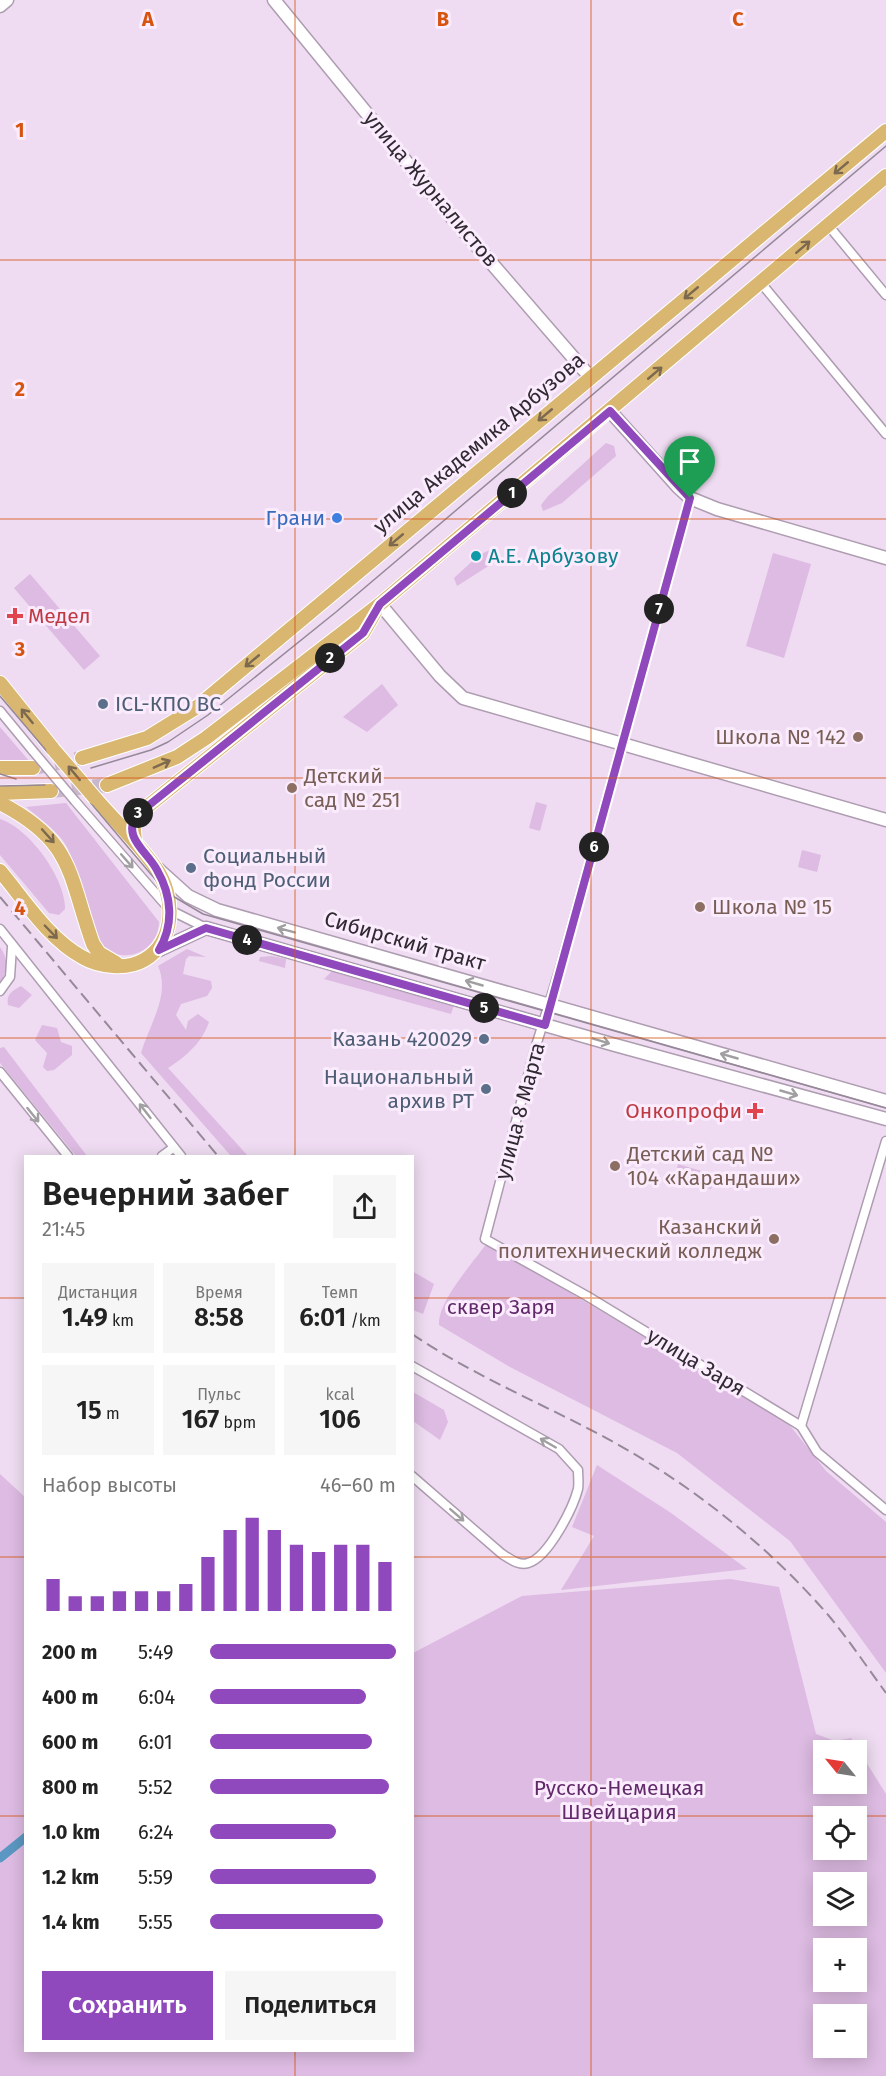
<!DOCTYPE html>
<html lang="ru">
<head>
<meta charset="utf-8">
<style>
	:root { --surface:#fff; --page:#f6f6f6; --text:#222; --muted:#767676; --accent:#9049bc }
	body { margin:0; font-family:"Fira Sans",sans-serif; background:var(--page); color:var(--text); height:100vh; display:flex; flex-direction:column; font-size:22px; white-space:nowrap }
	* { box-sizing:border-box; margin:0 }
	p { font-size:20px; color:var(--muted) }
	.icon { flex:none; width:33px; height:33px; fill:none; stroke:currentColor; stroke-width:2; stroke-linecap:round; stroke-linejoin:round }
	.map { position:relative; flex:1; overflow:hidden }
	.details { position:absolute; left:24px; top:1155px; width:390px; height:897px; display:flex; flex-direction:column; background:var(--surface); border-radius:0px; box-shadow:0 3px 15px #0003 }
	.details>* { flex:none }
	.needle { width:39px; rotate:300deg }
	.controls { position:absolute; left:813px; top:1740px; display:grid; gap:12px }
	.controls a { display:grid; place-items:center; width:54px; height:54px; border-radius:0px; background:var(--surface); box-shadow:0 3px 15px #0003; font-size:30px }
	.pin { position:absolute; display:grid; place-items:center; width:51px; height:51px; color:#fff; margin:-62px -26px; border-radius:50% 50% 50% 0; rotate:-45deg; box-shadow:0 0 6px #0007 }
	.pin .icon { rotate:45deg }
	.km { position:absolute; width:30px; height:30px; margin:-15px; border-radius:50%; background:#222; color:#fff; font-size:16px; line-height:30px; text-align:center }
	.round { display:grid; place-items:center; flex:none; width:63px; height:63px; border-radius:0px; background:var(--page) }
	.summary { display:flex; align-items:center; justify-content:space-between; height:102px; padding:0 18px }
	h1 { font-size:33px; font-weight:600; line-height:45px }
	.stats { display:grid; grid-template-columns:repeat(3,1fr); gap:9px; height:102px; padding:6px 18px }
	.stats div { display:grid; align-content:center; border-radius:0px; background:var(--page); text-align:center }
	.stats b { font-size:26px; font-weight:600 }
	.stats small { font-size:16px; font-weight:400 }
	.stats p { font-size:16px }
	.chart { height:168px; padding:12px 18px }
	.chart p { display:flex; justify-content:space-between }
	.chart svg { width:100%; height:108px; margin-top:6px; stroke:var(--accent); stroke-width:6 }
	.primary-button { display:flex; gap:12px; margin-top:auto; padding:12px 18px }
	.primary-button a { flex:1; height:69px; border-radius:0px; background:var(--accent); color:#fff; font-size:24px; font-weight:600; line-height:69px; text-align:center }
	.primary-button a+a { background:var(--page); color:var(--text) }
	ul { padding:0 18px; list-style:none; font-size:20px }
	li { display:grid; grid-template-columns:96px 72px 1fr; align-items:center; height:45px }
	li i { height:15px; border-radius:8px; background:var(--accent) }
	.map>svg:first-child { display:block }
</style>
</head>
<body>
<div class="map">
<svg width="886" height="2076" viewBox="0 0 886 2076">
	<rect width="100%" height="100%" fill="#efdcf2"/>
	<g fill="#ddbbe2" fill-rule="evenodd">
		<path d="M606,443L614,446L616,456L562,503L543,511L541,505L548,496Z"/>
		<path d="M492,549L494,554L490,565L457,586L454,578L479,555Z"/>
		<path d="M773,553L811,564L784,658L746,646Z"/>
		<path d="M30,574L100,656L84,670L14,588Z"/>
		<path d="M382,684L398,705L367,732L343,717Z"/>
		<path d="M0,727L30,762L0,763Z"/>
		<path d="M536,802L547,805L540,831L529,828Z"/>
		<path d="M66,803L159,922C158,953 122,966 99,945C92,938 76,865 68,849C60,832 39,818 26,807Z"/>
		<path d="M0,819C30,829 65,878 65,909L59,915L49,913L0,855Z"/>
		<path d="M802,850L821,855L817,872L798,867Z"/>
		<path d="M0,947C9,959 7,971 0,984Z"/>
		<path d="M187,949L206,957L189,956L186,959L183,974L211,981L212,988L207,996L181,1004L176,1015L186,1030L188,1021L198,1014L209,1022C202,1043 185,1057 168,1068L248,1156H231L141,1053C149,1025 171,995 158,966Z"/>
		<path d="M272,956L286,959L285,968L259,961L260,957Z"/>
		<path d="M332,971L454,1005L451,1014L324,979Z"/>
		<path d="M21,986L32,995L19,1008L8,1005C6,994 12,991 21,986Z"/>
		<path d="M42,1025L57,1028L61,1042L72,1046V1055L54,1070L47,1071L43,1067L47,1053L35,1040Z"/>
		<path d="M4,1047L87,1156H76L0,1063V1048Z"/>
		<path d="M678,1164L715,1175L711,1189L674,1179Z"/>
		<path d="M487,1243L788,1423L826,1471L886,1522V1673L790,1541L677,1453L510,1367L439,1325C438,1301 472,1264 487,1243Z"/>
		<path d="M412,1271L434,1284L423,1314L413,1310Z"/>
		<path d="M413,1392L444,1410L448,1422L440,1440L413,1421Z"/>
		<path d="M597,1465L671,1513L747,1569L561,1590L594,1536L572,1527Z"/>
		<path d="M0,1474L26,1498V2050H412L413,1653L522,1596L730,1579L779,1587L816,1734L835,1741L851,1738L886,1794V2076H0ZM824,1750H856V1784H824ZM824,1816H856V1850H824ZM824,1882H856V1916H824ZM824,1948H856V1982H824ZM856,2014V2048H824V2014Z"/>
	</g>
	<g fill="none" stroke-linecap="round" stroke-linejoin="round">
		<path stroke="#5a97c2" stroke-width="9" d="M0,1858L26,1837"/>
		<g stroke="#c9b8cb" stroke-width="14" stroke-dasharray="14 7" stroke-linecap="butt">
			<path d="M34,768L82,758"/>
			<path d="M51,791L107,785"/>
		</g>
		<defs>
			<g id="street">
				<path d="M828,225L886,295"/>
				<path d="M761,283L886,434"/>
				<path d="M690,498L561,965L535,1049L485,1239L587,1296L801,1426L817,1452L886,1510"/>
				<path d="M0,711L33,751"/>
				<path d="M75,801L170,910L206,928"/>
				<path d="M0,929L181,1156"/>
				<path d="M0,991L10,977L12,947"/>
				<path d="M0,1072L68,1156"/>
				<path d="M162,1156L173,1148"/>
				<path d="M412,1366L559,1449L578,1470C578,1476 579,1483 578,1489C573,1508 548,1558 528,1563C519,1566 510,1559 502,1554L412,1476"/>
				<path d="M801,1426L886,1141"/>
			</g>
			<g id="secondary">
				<path d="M274,0L449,214L590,377"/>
				<path d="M0,6L7,0"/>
				<path d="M610,411L678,487L690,498L717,509L886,558"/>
				<path d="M380,604L440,676L463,698L886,820"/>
				<path d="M158,869L188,896L217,910L886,1101"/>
				<path d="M159,950L206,928L615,1045L886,1119"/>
			</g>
			<g id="primary">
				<path d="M0,683L53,749"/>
				<path d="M82,758L147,738L197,707L886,131"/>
				<path d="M0,768H33"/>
				<path d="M107,785L177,757L206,738L380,604L886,176"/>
				<path d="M0,793L51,791"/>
				<path d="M0,803C74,841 68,874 93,944L99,953L116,963"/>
				<path d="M135,842L133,820L138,814L363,633L375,612"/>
				<path d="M0,871C25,901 48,938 82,957C99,967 127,970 144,960C176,942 176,895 155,867C138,843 115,821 95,798"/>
			</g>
		</defs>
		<use href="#street" stroke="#ae9cb1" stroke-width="11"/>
		<use href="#secondary" stroke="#ae9cb1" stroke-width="15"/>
		<use href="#primary" stroke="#fff" stroke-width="16"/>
		<use href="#street" stroke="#fff" stroke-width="8"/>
		<use href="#secondary" stroke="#fff" stroke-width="12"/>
		<use href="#primary" stroke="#d9b771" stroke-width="14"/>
		<g stroke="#958898" stroke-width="1.5">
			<path d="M0,696L166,892L203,914L886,1108"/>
			<path d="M91,768L151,750L168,742L208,715L336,612L886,146"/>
			<path d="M0,774L16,779"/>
			<path d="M0,786L45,785"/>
		</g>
		<g stroke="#958898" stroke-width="2" stroke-dasharray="12 6" stroke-linecap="butt">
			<path d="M0,897L218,1156"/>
			<path d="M412,1334C487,1385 573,1415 649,1463C715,1504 778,1557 829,1616C849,1640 867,1667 886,1693"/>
		</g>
		<defs>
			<path id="street-bridge" d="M33,751L75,801"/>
			<path id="primary-bridge" d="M53,749L95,798"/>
		</defs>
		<use href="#street-bridge" stroke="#ae9cb1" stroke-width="11" stroke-linecap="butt"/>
		<use href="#primary-bridge" stroke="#fff" stroke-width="16" stroke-linecap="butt"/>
		<use href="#street-bridge" stroke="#fff" stroke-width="8"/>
		<use href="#primary-bridge" stroke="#d9b771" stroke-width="14"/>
	</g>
	<defs><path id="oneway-shaft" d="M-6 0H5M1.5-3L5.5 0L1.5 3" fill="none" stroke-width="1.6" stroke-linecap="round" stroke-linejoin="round" transform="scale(1.5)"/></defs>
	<g stroke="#7c694e">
		<use href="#oneway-shaft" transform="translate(841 168) rotate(140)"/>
		<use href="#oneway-shaft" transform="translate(803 247) rotate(-41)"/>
		<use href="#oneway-shaft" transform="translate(691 293) rotate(140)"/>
		<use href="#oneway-shaft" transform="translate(655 373) rotate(-40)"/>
		<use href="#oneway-shaft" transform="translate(545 415) rotate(140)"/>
		<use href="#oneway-shaft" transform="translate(396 540) rotate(140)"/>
		<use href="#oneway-shaft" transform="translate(252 661) rotate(140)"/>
		<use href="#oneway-shaft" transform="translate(27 716) rotate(-129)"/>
		<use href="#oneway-shaft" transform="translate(162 764) rotate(-24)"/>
		<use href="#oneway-shaft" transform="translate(74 773) rotate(-130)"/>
		<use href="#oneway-shaft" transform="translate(48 836) rotate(48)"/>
		<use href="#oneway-shaft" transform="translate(51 932) rotate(46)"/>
	</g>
	<g stroke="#a29fa2">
		<use href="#oneway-shaft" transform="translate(127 861) rotate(49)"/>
		<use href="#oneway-shaft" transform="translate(286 930) rotate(-165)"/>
		<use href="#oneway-shaft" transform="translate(474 983) rotate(-164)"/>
		<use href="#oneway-shaft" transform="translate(601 1041) rotate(17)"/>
		<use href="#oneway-shaft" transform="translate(729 1056) rotate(-164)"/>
		<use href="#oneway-shaft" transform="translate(789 1093) rotate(16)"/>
		<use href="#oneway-shaft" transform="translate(145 1111) rotate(-128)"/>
		<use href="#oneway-shaft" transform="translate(33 1115) rotate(51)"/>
		<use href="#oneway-shaft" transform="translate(548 1443) rotate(-150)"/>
		<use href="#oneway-shaft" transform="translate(457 1515) rotate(41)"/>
	</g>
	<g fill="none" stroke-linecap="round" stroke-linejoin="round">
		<defs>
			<path id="route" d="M610,411L690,498L545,1025L206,928L159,950C174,925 172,896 157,870C148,852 120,836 138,814L363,633L380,604Z"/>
		</defs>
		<use href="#route" stroke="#fff" stroke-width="12"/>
		<use href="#route" stroke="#9049bc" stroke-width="8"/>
	</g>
	<path fill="none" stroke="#d65410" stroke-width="1.5" stroke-opacity="0.55" d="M295,0V1156M591,0V2076M0,260H886M0,519H886M0,778H886M0,1038H886M0,1298H26M412,1298H886M0,1557H26M412,1557H886M0,1816H26M412,1816H824M824,1816H856M856,1816H886M295,2050V2076"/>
	<circle fill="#3f7fe0" stroke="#faebfd" stroke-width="2" cx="337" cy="518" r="6"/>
	<circle fill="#0f9aa8" stroke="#faebfd" stroke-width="2" cx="476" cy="556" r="6"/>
	<g fill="#e0444e" stroke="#faebfd" stroke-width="2">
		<path d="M12 607h6v6h6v6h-6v6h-6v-6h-6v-6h6z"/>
		<path d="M752 1102h6v6h6v6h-6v6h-6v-6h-6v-6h6z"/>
	</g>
	<g fill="#5c6f8a" stroke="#faebfd" stroke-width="2">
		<circle cx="103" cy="704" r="6"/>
		<circle cx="191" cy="868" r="6"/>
		<circle cx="484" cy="1039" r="6"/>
		<circle cx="486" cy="1089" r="6"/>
	</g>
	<g fill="#8d6e63" stroke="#faebfd" stroke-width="2">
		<circle cx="858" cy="737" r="6"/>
		<circle cx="292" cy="788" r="6"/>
		<circle cx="700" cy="907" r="6"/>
		<circle cx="615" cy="1166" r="6"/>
		<circle cx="774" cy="1239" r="6"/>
	</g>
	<g text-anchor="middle" stroke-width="6" stroke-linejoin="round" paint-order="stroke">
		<g font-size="21" fill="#302931" stroke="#faebfd">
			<text transform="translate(431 189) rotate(50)" y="7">улица Журналистов</text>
			<text transform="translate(479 443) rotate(-40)" y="7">улица Академика Арбузова</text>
			<text transform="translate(405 941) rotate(16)" y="7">Сибирский тракт</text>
			<text transform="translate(520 1111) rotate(-75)" y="7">улица 8 Марта</text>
			<text transform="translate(696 1362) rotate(31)" y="7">улица Заря</text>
		</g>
		<g font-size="21" fill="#366cbe" stroke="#faebfd" text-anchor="end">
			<text x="325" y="525">Грани</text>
		</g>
		<g font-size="21" fill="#0d838f" stroke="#faebfd" text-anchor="start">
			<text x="488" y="563">А.Е. Арбузову</text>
		</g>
		<g font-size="21" fill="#be3a42" stroke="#faebfd" text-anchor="start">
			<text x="28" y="623">Медел</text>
			<text x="742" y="1118" text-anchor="end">Онкопрофи</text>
		</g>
		<g font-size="21" fill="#4e5e75" stroke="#faebfd" text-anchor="start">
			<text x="115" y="711">ICL-КПО ВС</text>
			<text x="203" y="863">Социальный<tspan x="203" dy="24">фонд России</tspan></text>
			<text x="472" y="1046" text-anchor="end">Казань 420029</text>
			<text x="474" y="1084" text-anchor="end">Национальный<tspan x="474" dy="24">архив РТ</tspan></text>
		</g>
		<g font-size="21" fill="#785e54" stroke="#faebfd" text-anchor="start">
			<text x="846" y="744" text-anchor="end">Школа № 142</text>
			<text x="304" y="783">Детский<tspan x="304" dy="24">сад № 251</tspan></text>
			<text x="712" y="914">Школа № 15</text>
			<text x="627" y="1161">Детский сад №<tspan x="627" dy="24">104 «Карандаши»</tspan></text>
			<text x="762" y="1234" text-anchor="end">Казанский<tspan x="762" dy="24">политехнический колледж</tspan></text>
		</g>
		<g font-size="21" fill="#61296a" stroke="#faebfd">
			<text x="501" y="1314">сквер Заря</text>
			<text x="619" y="1795">Русско-Немецкая<tspan x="619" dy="24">Швейцария</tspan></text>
		</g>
	</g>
	<g font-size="20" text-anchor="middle" font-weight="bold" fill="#d65410" stroke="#faebfd" stroke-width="6" stroke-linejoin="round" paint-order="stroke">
		<text x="148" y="26">A</text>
		<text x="443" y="26">B</text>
		<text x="738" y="26">C</text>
		<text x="20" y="137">1</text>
		<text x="20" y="396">2</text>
		<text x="20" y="656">3</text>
		<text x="20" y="915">4</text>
	</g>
</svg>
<div class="controls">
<a><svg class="needle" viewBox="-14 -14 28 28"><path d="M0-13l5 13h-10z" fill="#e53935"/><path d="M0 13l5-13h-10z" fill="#767676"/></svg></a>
<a><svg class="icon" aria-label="locate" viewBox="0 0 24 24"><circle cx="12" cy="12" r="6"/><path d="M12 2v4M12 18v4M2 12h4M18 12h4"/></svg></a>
<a><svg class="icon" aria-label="layers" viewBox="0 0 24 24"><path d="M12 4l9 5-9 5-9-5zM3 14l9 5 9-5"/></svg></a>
<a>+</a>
<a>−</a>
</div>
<div class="pin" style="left:690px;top:498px;background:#1e9e55"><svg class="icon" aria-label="arrive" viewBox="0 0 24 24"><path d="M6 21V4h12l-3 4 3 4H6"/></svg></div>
<b class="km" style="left:512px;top:493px">1</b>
<b class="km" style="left:330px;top:658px">2</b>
<b class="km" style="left:138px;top:813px">3</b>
<b class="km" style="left:247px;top:940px">4</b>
<b class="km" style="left:484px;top:1008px">5</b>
<b class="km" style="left:594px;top:847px">6</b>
<b class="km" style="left:659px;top:609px">7</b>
<section class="details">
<div class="summary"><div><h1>Вечерний забег</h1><p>21:45</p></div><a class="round"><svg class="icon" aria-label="share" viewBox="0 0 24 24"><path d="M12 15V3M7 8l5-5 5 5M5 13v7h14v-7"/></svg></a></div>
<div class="stats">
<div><p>Дистанция</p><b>1.49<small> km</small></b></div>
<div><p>Время</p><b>8:58</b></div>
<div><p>Темп</p><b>6:01<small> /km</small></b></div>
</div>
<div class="stats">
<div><b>15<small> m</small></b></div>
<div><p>Пульс</p><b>167<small> bpm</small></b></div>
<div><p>kcal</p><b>106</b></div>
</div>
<div class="chart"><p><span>Набор высоты</span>46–60 m</p>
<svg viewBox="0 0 160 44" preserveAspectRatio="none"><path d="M5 44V31M15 44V38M25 44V38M35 44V36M45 44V36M55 44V36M65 44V33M75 44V22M85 44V11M95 44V6M105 44V11M115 44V17M125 44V20M135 44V17M145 44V17M155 44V24"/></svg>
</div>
<ul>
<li><b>200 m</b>5:49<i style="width:100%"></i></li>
<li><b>400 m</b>6:04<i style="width:84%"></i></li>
<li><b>600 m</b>6:01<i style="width:87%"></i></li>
<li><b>800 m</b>5:52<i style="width:96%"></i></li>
<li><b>1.0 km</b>6:24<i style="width:68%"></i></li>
<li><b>1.2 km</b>5:59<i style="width:89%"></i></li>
<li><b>1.4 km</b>5:55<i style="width:93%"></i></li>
</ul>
<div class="primary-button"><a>Сохранить</a><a>Поделиться</a></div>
</section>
</div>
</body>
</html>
